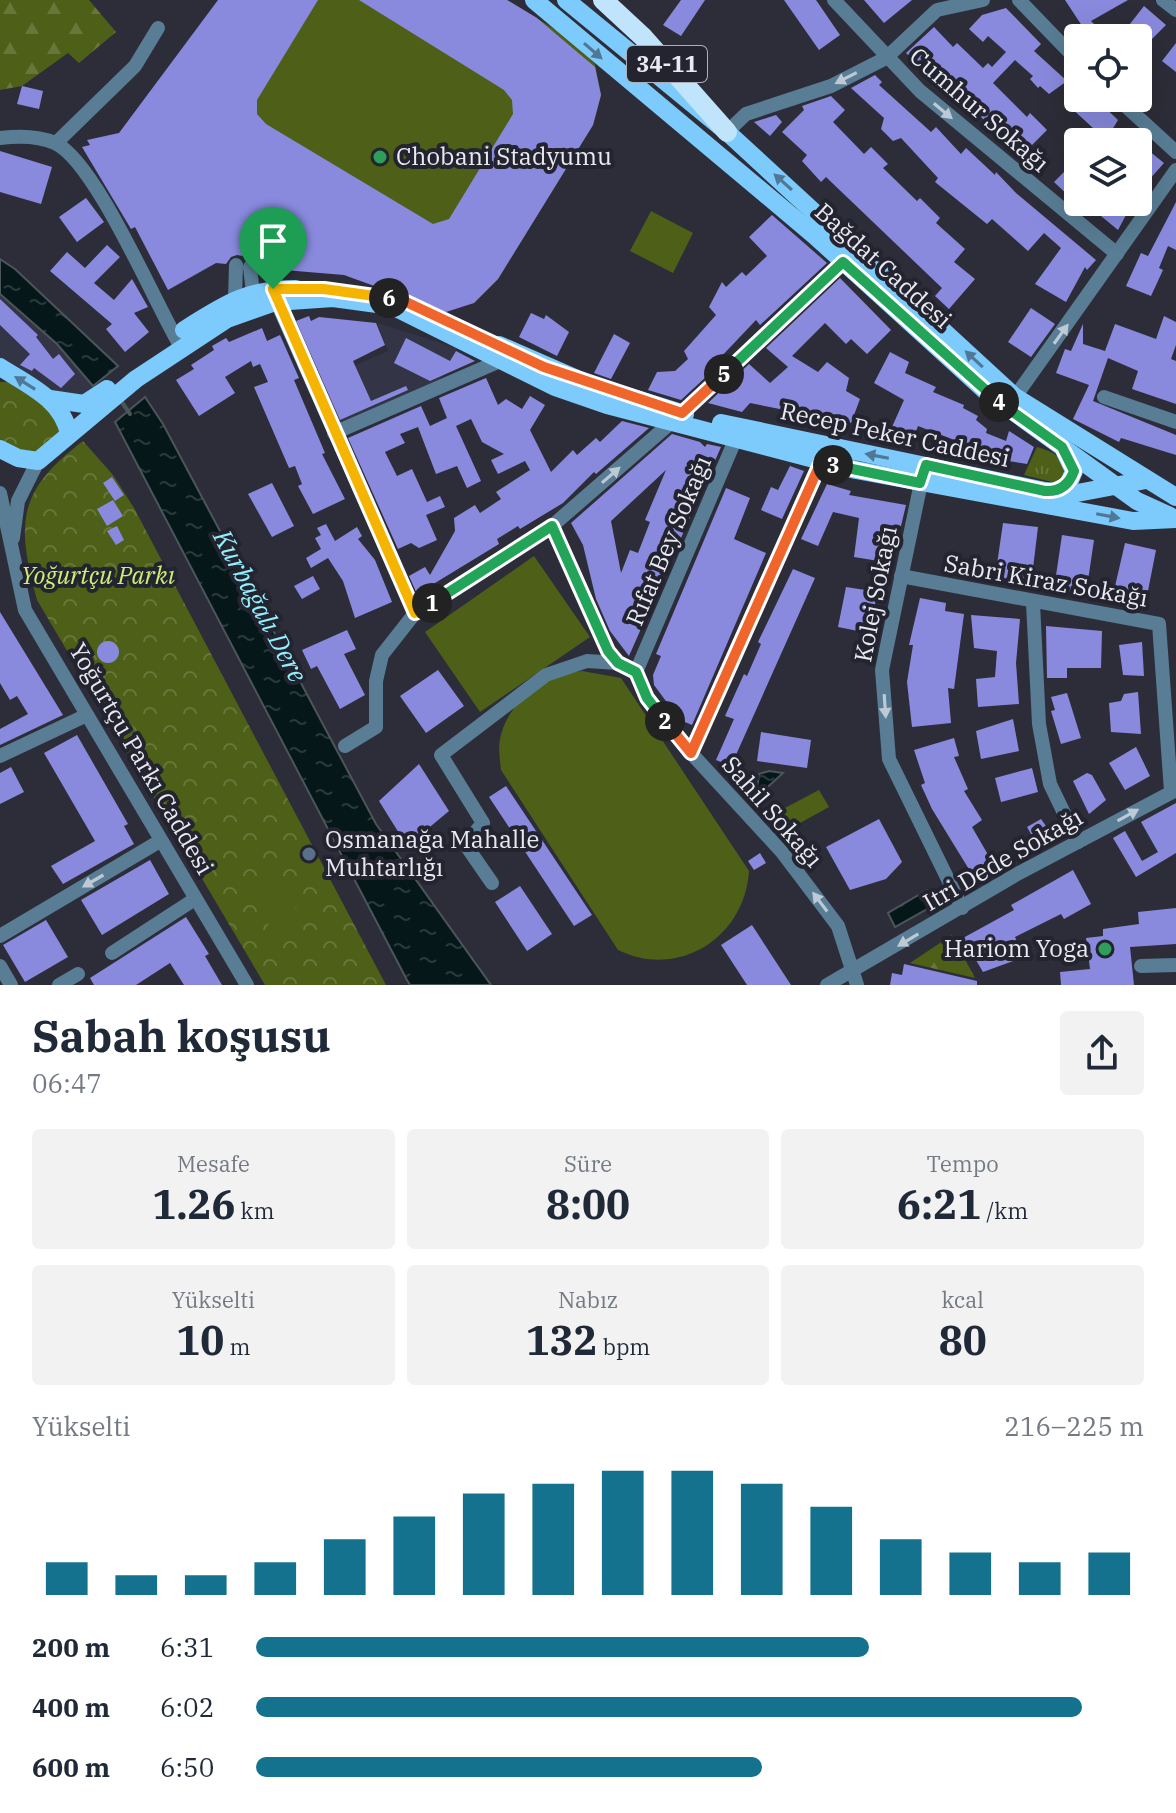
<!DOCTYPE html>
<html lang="tr">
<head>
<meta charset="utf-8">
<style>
	:root { --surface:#fff; --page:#f2f2f3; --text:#1f2937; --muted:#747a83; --accent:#14728e }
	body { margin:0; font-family:"IBM Plex Serif",serif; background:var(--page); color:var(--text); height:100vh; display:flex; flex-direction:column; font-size:30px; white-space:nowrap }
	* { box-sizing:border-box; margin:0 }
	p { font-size:26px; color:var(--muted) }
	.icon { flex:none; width:44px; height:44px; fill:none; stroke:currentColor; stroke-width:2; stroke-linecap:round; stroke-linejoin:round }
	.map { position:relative; height:985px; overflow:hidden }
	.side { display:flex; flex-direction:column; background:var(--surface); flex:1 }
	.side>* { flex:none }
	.controls { position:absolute; left:1064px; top:24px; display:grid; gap:16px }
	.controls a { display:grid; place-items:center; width:88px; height:88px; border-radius:8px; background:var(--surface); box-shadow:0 8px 32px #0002; font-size:40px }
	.pin { position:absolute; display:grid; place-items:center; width:68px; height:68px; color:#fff; margin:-82px -34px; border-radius:50% 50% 50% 0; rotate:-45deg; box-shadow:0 0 8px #0007 }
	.pin .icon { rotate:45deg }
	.km { position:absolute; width:40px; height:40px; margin:-20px; border-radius:50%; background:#222; color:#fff; font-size:22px; line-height:40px; text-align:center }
	.round { display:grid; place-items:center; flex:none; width:84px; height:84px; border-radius:8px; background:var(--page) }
	.head { display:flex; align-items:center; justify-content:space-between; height:136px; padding:0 32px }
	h1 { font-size:44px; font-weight:700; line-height:60px }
	.stats { display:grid; grid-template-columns:repeat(3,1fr); gap:12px; height:136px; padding:8px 32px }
	.stats div { display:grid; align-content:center; border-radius:8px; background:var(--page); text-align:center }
	.stats b { font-size:40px; font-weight:700 }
	.stats small { font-size:22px; font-weight:400 }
	.stats p { font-size:22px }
	.chart { height:224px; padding:16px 32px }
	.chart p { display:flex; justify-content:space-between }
	.chart svg { width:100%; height:144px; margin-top:8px; stroke:var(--accent); stroke-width:6 }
	ul { padding:0 32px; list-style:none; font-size:26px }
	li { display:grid; grid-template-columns:128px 96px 1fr; align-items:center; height:60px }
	li i { height:20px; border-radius:10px; background:var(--accent) }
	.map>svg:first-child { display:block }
</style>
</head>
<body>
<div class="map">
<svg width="1176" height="985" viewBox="0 0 1176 985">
	<defs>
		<pattern id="grass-tufts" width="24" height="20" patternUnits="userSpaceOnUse" patternTransform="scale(2)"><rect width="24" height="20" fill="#4e5f17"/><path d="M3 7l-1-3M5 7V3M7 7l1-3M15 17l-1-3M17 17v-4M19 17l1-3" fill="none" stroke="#687639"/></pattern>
		<pattern id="forest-firs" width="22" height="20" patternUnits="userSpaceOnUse" patternTransform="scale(2)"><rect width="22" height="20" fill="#4e5f17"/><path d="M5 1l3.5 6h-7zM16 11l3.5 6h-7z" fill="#687639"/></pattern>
		<pattern id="park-crowns" width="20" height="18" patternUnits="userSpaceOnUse" patternTransform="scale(2)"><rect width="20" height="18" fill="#4e5f17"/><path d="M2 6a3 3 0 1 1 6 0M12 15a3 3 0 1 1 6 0" fill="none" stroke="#687639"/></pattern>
		<pattern id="water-ripples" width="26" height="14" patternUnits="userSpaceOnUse" patternTransform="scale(2)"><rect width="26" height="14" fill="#06171a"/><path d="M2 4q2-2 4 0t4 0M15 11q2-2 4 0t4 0" fill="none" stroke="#2a393c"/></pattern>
	</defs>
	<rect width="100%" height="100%" fill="#2d2d39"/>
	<g fill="#343447">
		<path d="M0,294L57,344L95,390L87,396L52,394L0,361Z"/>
		<path d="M377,323L457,348L439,383L335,427L315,383L388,351Z"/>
	</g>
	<path fill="url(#grass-tufts)" d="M1037,447C1059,453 1070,462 1060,484L1024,475Z"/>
	<g fill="url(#forest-firs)">
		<path d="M0,0H89L116,32L79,63L68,53L22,86L0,90Z"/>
		<path d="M952,935L975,978L910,963Z"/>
	</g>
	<g fill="url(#park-crowns)">
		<path d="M0,382H7L60,413L66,433L40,456L0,446Z"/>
		<path d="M83,441L113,475L134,508L386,985H265L37,600C16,523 17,491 83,441Z"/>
	</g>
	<g fill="#4e5f17">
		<path d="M229,0H507L571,39L595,64L601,95L593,125L498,279L474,303L443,310L411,299L197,169Z"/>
		<path d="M651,211L693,233L673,273L630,251Z"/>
		<path d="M534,556L590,637L480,712L425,632Z"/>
		<path d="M582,671L621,678L749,871C745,937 679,980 618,950L501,770C500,760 498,748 500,739C507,701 547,675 582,671Z"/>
		<path d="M819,790L829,807L791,828L781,810Z"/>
		<path d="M273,870L301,918L274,934L245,887Z"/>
	</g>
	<g fill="url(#water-ripples)" stroke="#4a565a" stroke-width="2">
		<path d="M0,259L15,269L118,366L93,386L57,344L0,294Z"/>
		<path d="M145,397L163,424L376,824L491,985H410L407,980L115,422Z"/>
		<path d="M769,771L783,773L761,793L757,789L759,774Z"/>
		<path d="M927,890L936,904L895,927L888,913Z"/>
	</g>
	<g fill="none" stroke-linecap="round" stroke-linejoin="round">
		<path stroke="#4a565a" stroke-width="4" d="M119,398L130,414"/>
	</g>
	<g fill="#898ade" fill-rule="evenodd">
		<path d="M218,0H318L257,100V114L266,124L433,224L449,219L513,114L512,100L504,90L359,0H507L537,18L595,67L601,95L593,125L498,279L474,303L446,312L344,275L260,268L255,258L237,255L231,257L226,264L216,263L168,290L135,227L131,229L82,147L90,145L87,140L119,133Z"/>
		<path d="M681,0H705L681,36L663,25Z"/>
		<path d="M784,0H816L840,35L819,50Z"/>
		<path d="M864,0H912L884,23Z"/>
		<path d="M1065,0H1128L1091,21L1108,38H1090Z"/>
		<path d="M1144,6L1166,25L1138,53V38H1119Z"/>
		<path d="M1006,8L1041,44L1034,51L1067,81L1049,94L1040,86L1038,88L1030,79L1033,76L1015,60L993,83L1027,117L1030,113L1047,130L1024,153L1000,130L997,133L981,117L984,114L951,83L945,89L906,53L934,27L953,47L957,43L983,68L988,63L992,67L1006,52L988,36L983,42L969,29L982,15Z"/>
		<path d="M1176,43V72L1162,61Z"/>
		<path d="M875,75L882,82L879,85L931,132L936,127L961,154L966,148L995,175L996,172L1016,193L1096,260L1087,270L1085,267L1066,302L1035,284L1061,248L1044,233L1028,251L992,219L987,224L935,182L938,178L901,138L893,141L881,129L884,118L851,88Z"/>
		<path d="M22,86L43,91L39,109L17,104Z"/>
		<path d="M1077,95L1078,98H1095L1118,120L1106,140L1068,105Z"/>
		<path d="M831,96L845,110L833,122L864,154L871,147L888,164L883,168L917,201L920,198L940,218L936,223L965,249L954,262L975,279L949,309L935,296L942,288L826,177L821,182L802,161L807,155L782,132L804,110L802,106Z"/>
		<path d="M776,115L782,122L770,136L754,122Z"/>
		<path d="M1143,146L1164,163L1148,181L1138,172V151Z"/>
		<path d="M0,151L52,167L41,204L0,192Z"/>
		<path d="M1078,158V194L1072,199L1054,182Z"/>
		<path d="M86,198L104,222L77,242L59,217Z"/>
		<path d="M1084,202H1133L1118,230Z"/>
		<path d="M1176,202V250L1168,246L1159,268L1163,270L1151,296L1126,286L1141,253L1148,256Z"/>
		<path d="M772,215L827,263L760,325L756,320L718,360L721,363L681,400L648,390L657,372L675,371L688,359L684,351L716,315L709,307L722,282L726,287L742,272L746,276L767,256L749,237Z"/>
		<path d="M107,245L120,257L94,283L114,300L132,279L148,307L134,313L149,332L125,352L106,329L112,324L50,271L67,252L85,268Z"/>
		<path d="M840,278L891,330L867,354L851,339L846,344L825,323L792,356L818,372L827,362L849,378L846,391L860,399L851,423L750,403L742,412L708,403L749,364L770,383L788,367L766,348Z"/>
		<path d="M0,299L38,335L36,337L53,359L59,354L75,374L61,388L34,368L32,371L20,365L30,354L0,325Z"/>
		<path d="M1031,308L1055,324L1031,357L1008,342Z"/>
		<path d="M531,313L544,319L546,315L569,332L557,356L519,337Z"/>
		<path d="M309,316L311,321L319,317L376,323L385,345L353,361L371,401L406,386L408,390L340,420L296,321Z"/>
		<path d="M1164,316L1176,322V345L1171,359L1176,361V404L1132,389L1138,371L1108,358L1093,401L1176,435V455L1121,438L1119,442L1073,419L1089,385L1056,373L1065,349L1071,351L1083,324V344L1105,351L1115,324L1156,339Z"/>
		<path d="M262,328L267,341L280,335L299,378L294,380L325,453L322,454L345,499L313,514L298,486L302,484L295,466L289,468L254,387L268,382L260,364L253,367L251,361L225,377L235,393L199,416L176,380L194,369L191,365L214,350L212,346L226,338L229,342Z"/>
		<path d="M614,334L630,343L611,379L594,373Z"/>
		<path d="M406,338L450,361L456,351L475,361L430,381L394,363Z"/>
		<path d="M890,352L909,362L905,373L936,387L933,392L964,405L963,408L978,416L976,420L987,429L986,433L1006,441L1009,431L1034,447L1027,464L953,452L957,441L918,426L914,436L892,427L904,400L874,383Z"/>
		<path d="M486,378L498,405L506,399L522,409L530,396L545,405L530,430L551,472L573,450L577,455L596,438L600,442L622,421L649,428L596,474L594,472L563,503L520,529L518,526L497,539L499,544L417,594L409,576L425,567L430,575L455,531L454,518L475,505L480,513L501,499L496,492L530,470L525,461L498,474L491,460L504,454L482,442L471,419L456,426L481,481L467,488L457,466L436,474L418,427L400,434L405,443L385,452L397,476L412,469L427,502L440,496L445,507L426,515L437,540L419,548L411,543L398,549L348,438L421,406L430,426L447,418L439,398Z"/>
		<path d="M672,434L700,442L705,447L707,444L721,447L629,656L610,631L596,599L583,545L571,523ZM666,470L645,520L650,522L638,553L630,550L621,573L611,521Z"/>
		<path d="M790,466L804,471L782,519L761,510L771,487L778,490Z"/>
		<path d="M112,477L124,495L115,501L103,483Z"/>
		<path d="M272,483L294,526L272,537L248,494Z"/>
		<path d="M827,484L851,491L849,495L906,505L901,526L895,525L885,562L854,557L859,518L833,512L818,546L801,539Z"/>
		<path d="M726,488L750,498L734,539L766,553L692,725L680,720L654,685L653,675L661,656L656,654Z"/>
		<path d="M113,500L123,516L107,526L97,509Z"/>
		<path d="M1003,523L1038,527L1031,585L995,578Z"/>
		<path d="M326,524L335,541L357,527L362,536L358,539L375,560L392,602L355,618L343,581L328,558L311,568L306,558L321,549L315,538L321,535L317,528Z"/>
		<path d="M117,526L124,540L116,545L107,531Z"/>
		<path d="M1062,535L1094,540L1086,594L1054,589Z"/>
		<path d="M1125,543L1156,550L1146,601L1113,595Z"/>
		<path d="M793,569L815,578L731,766L716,760L734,719L725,716L744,674L747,676L761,644L758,642Z"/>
		<path d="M313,576L320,589L302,599L294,586Z"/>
		<path d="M846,587L878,592L868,633L838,627Z"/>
		<path d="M920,598L946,603L945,611L964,614L954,689L948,688L951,723L912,727L907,682L913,645H909Z"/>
		<path d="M0,612L63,715L0,745V729L28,714L17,696L10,700L0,683Z"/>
		<path d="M971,615L1020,619L1016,663L1019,704L978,707L976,679L995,677L997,651L974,648Z"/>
		<path d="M1046,626L1102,631L1101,668H1067V678H1047Z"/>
		<path d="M347,630L356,649L344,654L365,695L340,709L317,666L311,669L302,650Z"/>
		<circle cx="108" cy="652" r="11"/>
		<path d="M1142,642L1144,676L1123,675L1119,645Z"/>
		<path d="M438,670L464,706L426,733L400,696Z"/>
		<path d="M1138,692L1141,734L1111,732L1109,703L1121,701L1124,694Z"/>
		<path d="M1067,693L1081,738L1061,744L1051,711L1055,710L1051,697Z"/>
		<path d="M1013,719L1019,751L981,759L976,731Z"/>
		<path d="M761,732L811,740L807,768L757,761Z"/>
		<path d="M77,735L128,824L124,826L134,844L63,884L51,866L95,841L44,753Z"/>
		<path d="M954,738L959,756L954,757L968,789L964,791L982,820L972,827L998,872L978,884L932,809L921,785L925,783L914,750Z"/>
		<path d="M1136,747L1150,776L1125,790L1109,763Z"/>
		<path d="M419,764L449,811L407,846L379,801Z"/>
		<path d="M11,767L24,792L0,804V773Z"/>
		<path d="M1032,768L1038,792L1001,802L995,778Z"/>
		<path d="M1087,773L1092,775L1106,800L1089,814L1073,781Z"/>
		<path d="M506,786L592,915L574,926L489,797Z"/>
		<path d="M1176,803V853L1136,877L1113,838L1125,831L1142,861L1158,852L1141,822Z"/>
		<path d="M879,819L902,862L886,879L850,890L826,847Z"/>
		<path d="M1041,819L1048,829L1054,825L1061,838L1040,850L1027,827Z"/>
		<path d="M760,853L766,863L754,870L748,861Z"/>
		<path d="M150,860L169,894L102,935L81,900Z"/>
		<path d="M1073,870L1091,904L1064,919L1061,914L1015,937L1024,957L983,972L963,938L1014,910L1011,905Z"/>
		<path d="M520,886L552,934L527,951L495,902Z"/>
		<path d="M1176,908V944L1130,947L1134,985H1061L1060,972L1090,969L1086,938L1103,936V929L1139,924L1138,912Z"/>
		<path d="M186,917L209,954L205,956L222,985H184L170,963L136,985H94L90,978Z"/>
		<path d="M46,920L68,957L25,982L3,945Z"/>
		<path d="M752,925L791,985H747L721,945Z"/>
		<path d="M904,964L977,981V985H890L892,973L902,975Z"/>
	</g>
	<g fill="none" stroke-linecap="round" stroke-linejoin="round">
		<g stroke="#587d94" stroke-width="14">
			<path d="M834,0L920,91L1117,254"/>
			<path d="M1019,0L1078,61"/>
			<path d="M1163,0L1176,10"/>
			<path d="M1117,98L1176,152"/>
			<path d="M727,132L746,114L831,86L886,58L937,10L983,0"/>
			<path d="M0,138C17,136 39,136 55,143C96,162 155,304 181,347"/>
			<path d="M56,143L135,66L158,28"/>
			<path d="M250,267L253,293"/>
			<path d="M273,294L415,613"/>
			<path d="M235,298L236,265"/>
			<path d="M1015,397L1176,170"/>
			<path d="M1104,397L1176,422"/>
			<path d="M334,433L502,360L504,356"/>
			<path d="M923,473L882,670L889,759L962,908"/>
			<path d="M0,493L25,610L247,985"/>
			<path d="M552,526L608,651L618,663L636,672L647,698L691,753L782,852L838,926L857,985"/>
			<path d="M13,538L18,501L38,461"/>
			<path d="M901,576L1159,624L1171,791"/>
			<path d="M1033,603L1039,724L1050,784L1078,842"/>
			<path d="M636,672L739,431"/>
			<path d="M345,746L376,727V681L382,655L415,613L552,526L682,413L850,255"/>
			<path d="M691,753L824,454"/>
			<path d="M0,756L87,715"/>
			<path d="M492,883L465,844L483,823L441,755L546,675L587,661L618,663"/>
			<path d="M0,936L160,841"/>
			<path d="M112,953L195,899"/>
			<path d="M0,966L11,985"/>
			<path d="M1141,966L1176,965"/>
			<path d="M59,985L78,974"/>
			<path d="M827,985L1019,873L1176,790"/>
		</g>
		<g stroke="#7ccbfc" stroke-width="18">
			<path d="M534,0L814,235L989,394L1137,501L1170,516"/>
			<path d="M566,0L727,132L1015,397L1176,497"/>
			<path d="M184,330C225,304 247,289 296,289"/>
			<path d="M499,345L591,385L685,414"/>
			<path d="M0,367C28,385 62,399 69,434"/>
			<path d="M50,399L84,404L107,389"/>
			<path d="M721,423L1045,491L1072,494L1146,480"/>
			<path d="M0,449L18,458L38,461L136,379L227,319L275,302L333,298L392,306L555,387L607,405L856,470L1133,521L1176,519"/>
			<path d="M1054,492L1068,485L1074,471L1064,450"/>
		</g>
		<path stroke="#c0e4fb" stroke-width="20" d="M603,0L643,37L727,132"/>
	</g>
	<defs><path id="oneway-solid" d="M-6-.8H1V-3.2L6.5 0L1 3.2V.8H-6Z" transform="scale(2)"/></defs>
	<g fill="#507896">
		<use href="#oneway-solid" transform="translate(593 51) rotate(41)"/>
		<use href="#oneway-solid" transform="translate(783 182) rotate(-138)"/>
		<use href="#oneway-solid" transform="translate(974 359) rotate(-137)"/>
		<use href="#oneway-solid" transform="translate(25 383) rotate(-148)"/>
		<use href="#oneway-solid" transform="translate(877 456) rotate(-169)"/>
		<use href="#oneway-solid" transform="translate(1108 516) rotate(11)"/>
	</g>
	<g fill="#bdc9d5">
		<use href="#oneway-solid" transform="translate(846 78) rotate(153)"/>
		<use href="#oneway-solid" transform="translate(943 111) rotate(40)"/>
		<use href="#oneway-solid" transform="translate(1061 334) rotate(-54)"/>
		<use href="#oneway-solid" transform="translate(611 475) rotate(-41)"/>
		<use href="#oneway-solid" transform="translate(885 706) rotate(86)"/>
		<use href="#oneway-solid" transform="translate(1128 815) rotate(-29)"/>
		<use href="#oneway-solid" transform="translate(93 881) rotate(150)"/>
		<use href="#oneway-solid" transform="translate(820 902) rotate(-127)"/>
		<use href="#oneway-solid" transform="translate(908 940) rotate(149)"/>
	</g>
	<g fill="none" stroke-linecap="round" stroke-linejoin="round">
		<defs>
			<path id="split-1" d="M273,289L415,613L432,603"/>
			<path id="split-2" d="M432,603L552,526L608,651L618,663L636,672L647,698L665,721"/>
			<path id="split-3" d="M665,721L691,753L821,462L833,465"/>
			<path id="split-4" d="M833,465L920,483L926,465L1045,491C1060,492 1069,485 1074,471L1062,447L999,402"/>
			<path id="split-5" d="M724,374L843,262L999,402"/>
			<path id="split-6" d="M389,298L404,301L544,367L682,413L724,374"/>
			<path id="split-7" d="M273,289H324L389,298"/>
		</defs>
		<use href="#split-1" stroke="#fff" stroke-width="16"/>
		<use href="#split-2" stroke="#fff" stroke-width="16"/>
		<use href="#split-3" stroke="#fff" stroke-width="16"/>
		<use href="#split-4" stroke="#fff" stroke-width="16"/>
		<use href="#split-5" stroke="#fff" stroke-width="16"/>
		<use href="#split-6" stroke="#fff" stroke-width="16"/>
		<use href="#split-7" stroke="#fff" stroke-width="16"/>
		<use href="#split-1" stroke="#f5b400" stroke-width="10"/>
		<use href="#split-2" stroke="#22a559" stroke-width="10"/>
		<use href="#split-3" stroke="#f0652b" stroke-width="10"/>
		<use href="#split-4" stroke="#22a559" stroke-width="10"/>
		<use href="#split-5" stroke="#22a559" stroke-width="10"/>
		<use href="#split-6" stroke="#f0652b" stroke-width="10"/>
		<use href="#split-7" stroke="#f5b400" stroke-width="10"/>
	</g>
	<g fill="#2e9e5b" stroke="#23242f" stroke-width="3">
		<circle cx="380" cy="157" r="8"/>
		<circle cx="1105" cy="949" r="8"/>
	</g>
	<circle fill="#5c6f8a" stroke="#23242f" stroke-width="3" cx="309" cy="854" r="8"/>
	<g text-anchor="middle" stroke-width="8" stroke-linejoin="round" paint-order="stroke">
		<rect fill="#23242f" stroke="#adaeb7" stroke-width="2" x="627" y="46" width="80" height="36" rx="6"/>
		<g font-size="22" font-weight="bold" fill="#e8e9f1">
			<text x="667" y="72">34-11</text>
		</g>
		<g font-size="24" fill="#e8e9f1" stroke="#23242f">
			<text transform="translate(979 110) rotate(41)" y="8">Cumhur Sokağı</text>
			<text transform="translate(883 266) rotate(42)" y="8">Bağdat Caddesi</text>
			<text transform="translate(895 435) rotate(12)" y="8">Recep Peker Caddesi</text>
			<text transform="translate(669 541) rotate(-67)" y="8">Rıfat Bey Sokağı</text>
			<text transform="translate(1046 581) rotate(10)" y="8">Sabri Kiraz Sokağı</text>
			<text transform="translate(876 594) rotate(-79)" y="8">Kolej Sokağı</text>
			<text transform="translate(141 759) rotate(60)" y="8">Yoğurtçu Parkı Caddesi</text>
			<text transform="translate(772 812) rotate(49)" y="8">Sahil Sokağı</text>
			<text transform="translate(1003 860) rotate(-30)" y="8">Itri Dede Sokağı</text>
		</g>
		<g font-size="24" fill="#e8e9f1" stroke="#23242f" text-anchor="start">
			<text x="396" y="165">Chobani Stadyumu</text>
			<text x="325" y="848">Osmanağa Mahalle<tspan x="325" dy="28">Muhtarlığı</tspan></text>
			<text x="1089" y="957" text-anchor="end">Hariom Yoga</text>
		</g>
		<g font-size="24" font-style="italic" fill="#ceef76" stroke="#23242f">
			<text x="98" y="584">Yoğurtçu Parkı</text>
		</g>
		<g font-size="26" font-style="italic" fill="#92f1fd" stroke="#23242f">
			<text transform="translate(260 606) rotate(62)" y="9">Kurbağalı Dere</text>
		</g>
	</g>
</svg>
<div class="controls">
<a><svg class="icon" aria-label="locate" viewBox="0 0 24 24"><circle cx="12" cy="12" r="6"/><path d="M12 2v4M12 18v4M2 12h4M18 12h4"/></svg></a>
<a><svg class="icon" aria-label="layers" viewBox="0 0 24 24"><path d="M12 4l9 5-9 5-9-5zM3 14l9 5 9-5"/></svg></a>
</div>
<div class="pin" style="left:273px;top:289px;background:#1e9e55"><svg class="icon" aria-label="arrive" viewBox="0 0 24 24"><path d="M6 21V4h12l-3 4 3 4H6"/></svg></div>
<b class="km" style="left:432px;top:603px">1</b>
<b class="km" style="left:665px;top:721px">2</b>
<b class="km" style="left:833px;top:465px">3</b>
<b class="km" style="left:999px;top:402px">4</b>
<b class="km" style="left:724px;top:374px">5</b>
<b class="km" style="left:389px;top:298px">6</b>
</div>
<section class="side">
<div class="head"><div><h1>Sabah koşusu</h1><p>06:47</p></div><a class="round"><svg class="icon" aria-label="share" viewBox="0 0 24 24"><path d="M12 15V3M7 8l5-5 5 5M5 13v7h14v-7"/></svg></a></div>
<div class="stats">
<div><p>Mesafe</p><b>1.26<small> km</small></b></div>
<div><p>Süre</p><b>8:00</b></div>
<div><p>Tempo</p><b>6:21<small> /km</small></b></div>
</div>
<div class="stats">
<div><p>Yükselti</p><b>10<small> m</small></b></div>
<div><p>Nabız</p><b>132<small> bpm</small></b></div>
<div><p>kcal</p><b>80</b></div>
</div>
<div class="chart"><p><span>Yükselti</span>216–225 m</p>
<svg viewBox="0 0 160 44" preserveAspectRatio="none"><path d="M5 44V34M15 44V38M25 44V38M35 44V34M45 44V27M55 44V20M65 44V13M75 44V10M85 44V6M95 44V6M105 44V10M115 44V17M125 44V27M135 44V31M145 44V34M155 44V31"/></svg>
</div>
<ul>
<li><b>200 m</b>6:31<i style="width:69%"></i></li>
<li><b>400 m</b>6:02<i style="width:93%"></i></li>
<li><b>600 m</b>6:50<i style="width:57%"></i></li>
</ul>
</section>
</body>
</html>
